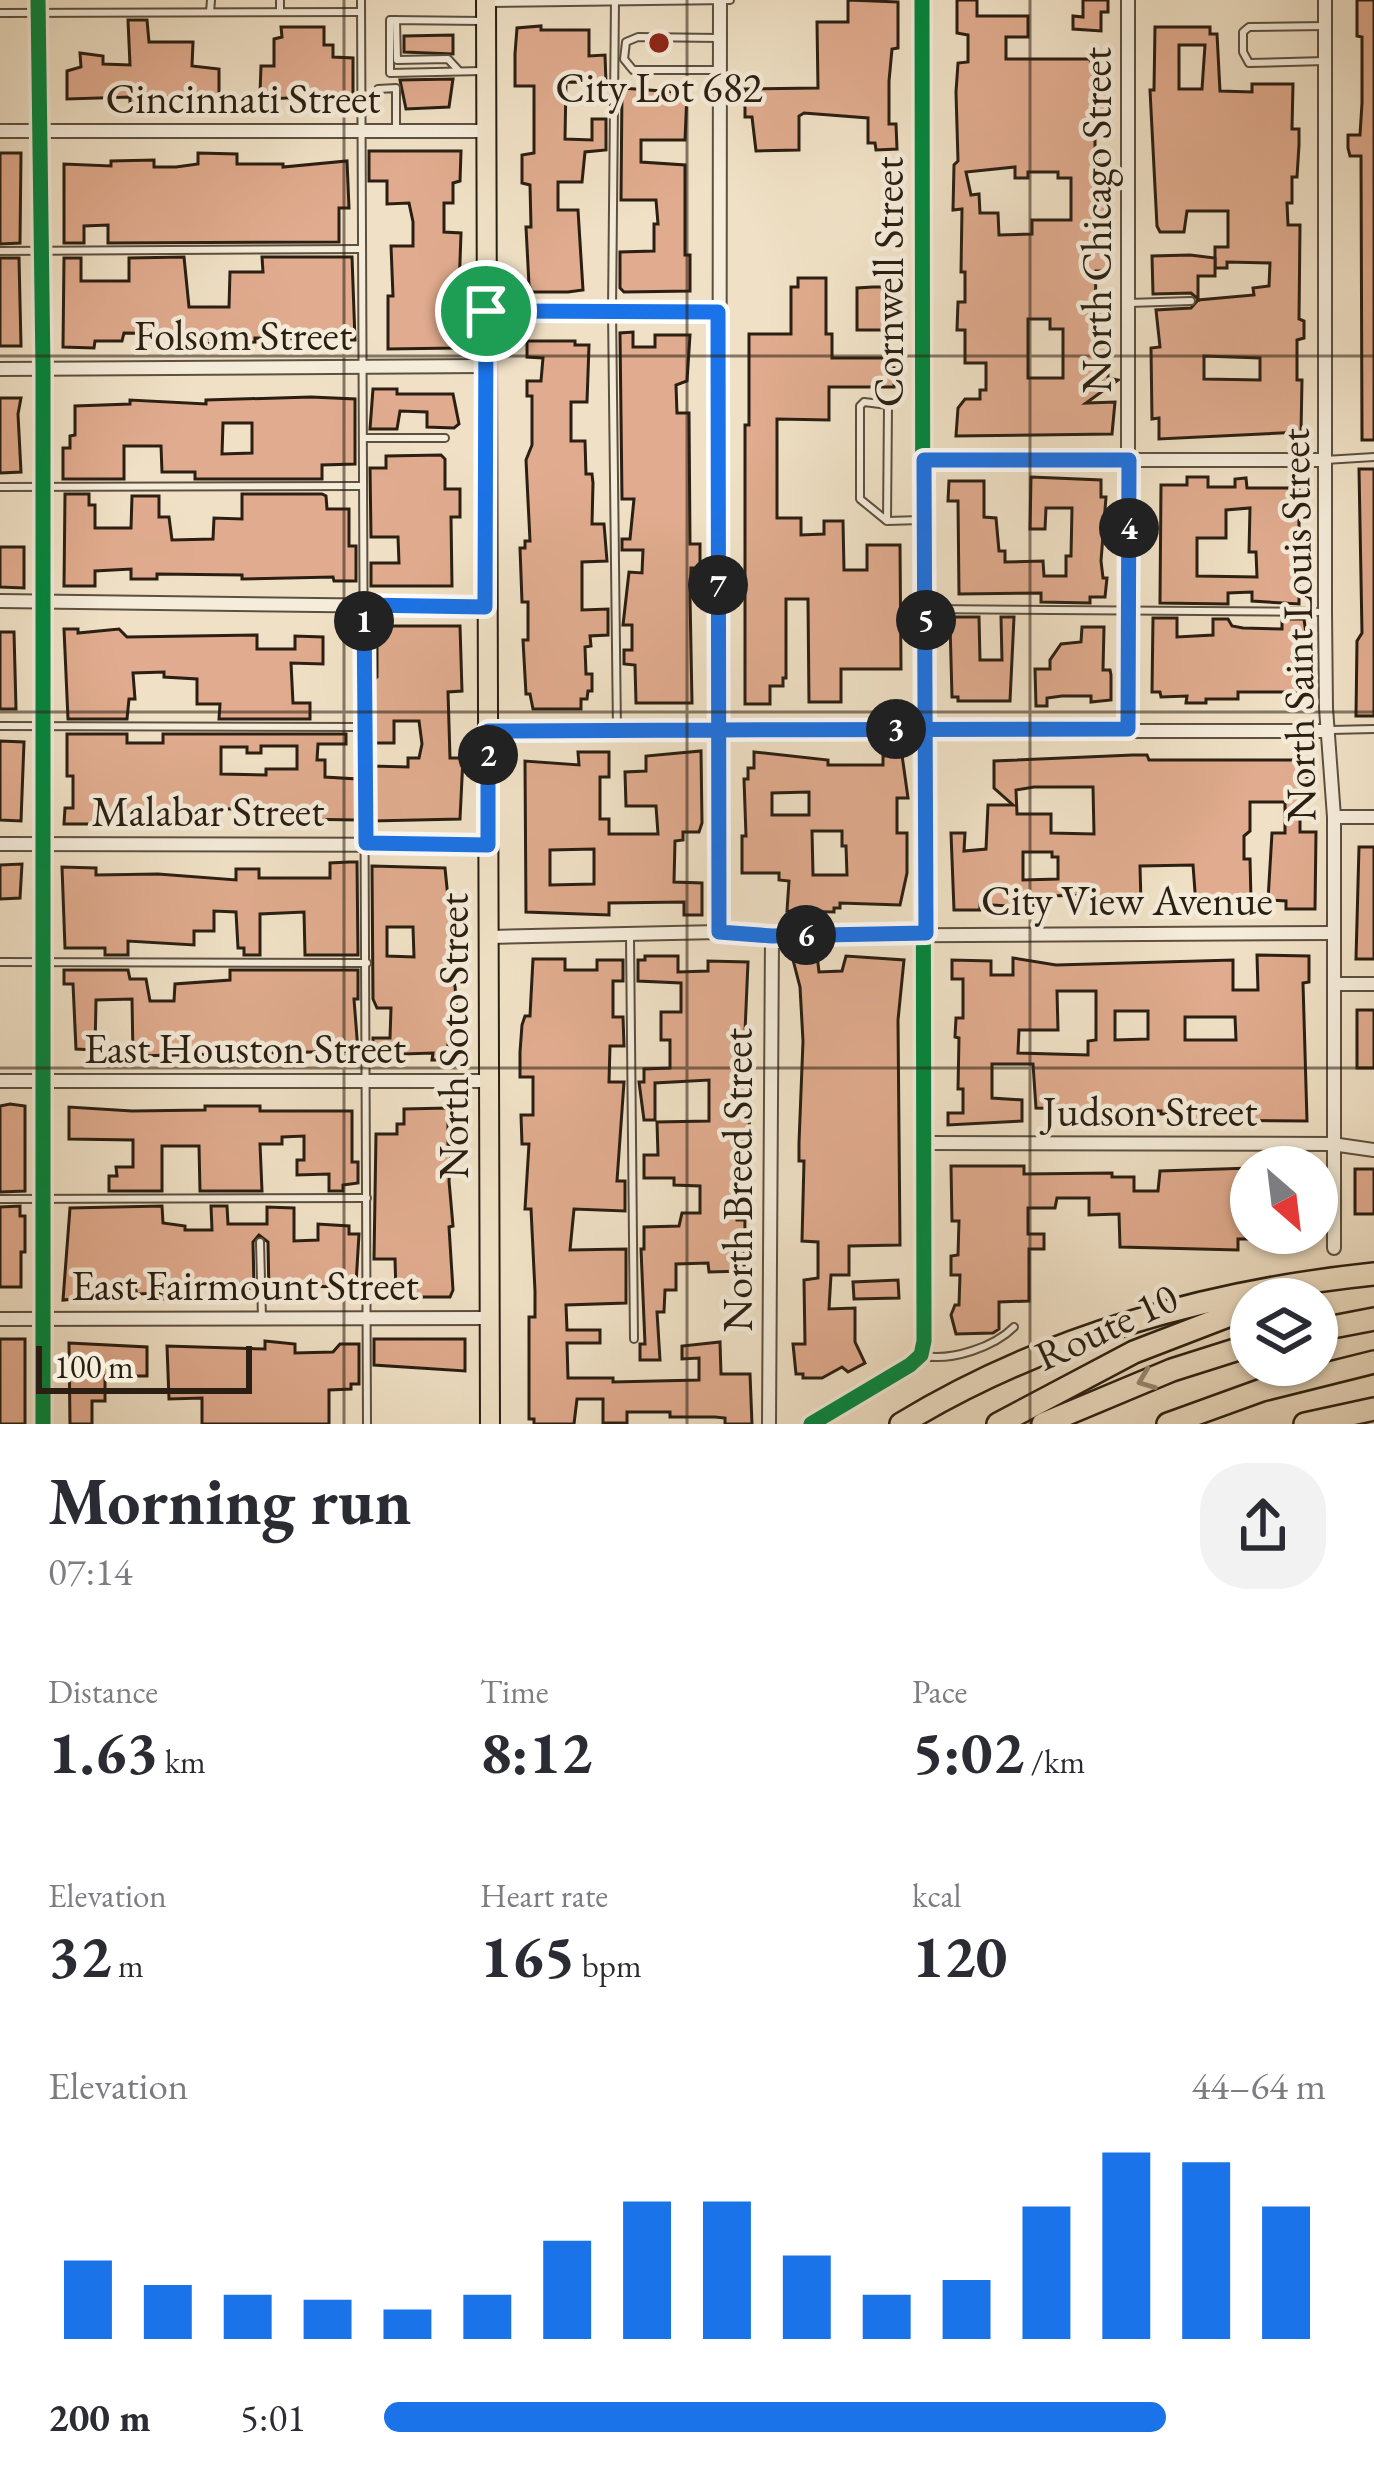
<!DOCTYPE html>
<html lang="en">
<head>
<meta charset="utf-8">
<style>
	:root { --surface:#fff; --page:#f2f2f3; --text:#2b2b33; --muted:#7c7c81; --accent:#1a73e8 }
	body { margin:0; font-family:"EB Garamond",serif; background:var(--page); color:var(--text); height:100vh; display:flex; flex-direction:column; font-size:45px; white-space:nowrap }
	* { box-sizing:border-box; margin:0 }
	p { font-size:39px; color:var(--muted) }
	.icon { flex:none; width:66px; height:66px; fill:none; stroke:currentColor; stroke-width:2; stroke-linecap:round; stroke-linejoin:round }
	.map { position:relative; height:1424px; overflow:hidden }
	.drawer { display:flex; flex-direction:column; background:var(--surface); flex:1 }
	.drawer>* { flex:none }
	.needle { width:78px; rotate:152deg }
	.buttons { position:absolute; left:1230px; top:1146px; display:grid; gap:24px }
	.buttons a { display:grid; place-items:center; width:108px; height:108px; border-radius:50%; background:var(--surface); box-shadow:0 3px 9px #0004; font-size:60px }
	.scale { position:absolute; left:36px; bottom:30px; width:216px; box-sizing:border-box; padding-left:12px; border:6px solid #2a1f12; border-top:0; font-size:33px; line-height:42px; white-space:nowrap; color:#2a1f12; -webkit-text-stroke:9px #f5ecda; paint-order:stroke }
	.pin { position:absolute; display:grid; place-items:center; width:102px; height:102px; color:#fff; margin:-51px; border:6px solid #fff; border-radius:50%; box-shadow:0 3px 12px #0007 }
	.km { position:absolute; width:60px; height:60px; margin:-30px; border-radius:50%; background:#222; color:#fff; font-size:33px; line-height:60px; text-align:center }
	.round { display:grid; place-items:center; flex:none; width:126px; height:126px; border-radius:48px; background:var(--page) }
	.summary { display:flex; align-items:center; justify-content:space-between; height:204px; padding:0 48px }
	h1 { font-size:66px; font-weight:700; line-height:90px }
	.figures { display:grid; grid-template-columns:repeat(3,1fr); gap:18px; height:204px; padding:12px 48px }
	.figures div { display:grid; align-content:center }
	.figures b { font-size:60px; font-weight:700 }
	.figures small { font-size:33px; font-weight:400 }
	.figures p { font-size:33px }
	.chart { height:336px; padding:24px 48px }
	.chart p { display:flex; justify-content:space-between }
	.chart svg { width:100%; height:216px; margin-top:12px; stroke:var(--accent); stroke-width:6 }
	ul { padding:0 48px; list-style:none; font-size:39px }
	li { display:grid; grid-template-columns:192px 144px 1fr; align-items:center; height:90px }
	li i { height:30px; border-radius:15px; background:var(--accent) }
	.map>svg:first-child { display:block }
</style>
</head>
<body>
<div class="map">
<svg width="1374" height="1424" viewBox="0 0 1374 1424">
	<rect width="100%" height="100%" fill="#f0e1c6"/>
	<filter id="stains"><feTurbulence type="fractalNoise" baseFrequency=".00167" numOctaves="4"/><feColorMatrix values="0 0 0 0 .2 0 0 0 0 .09 0 0 0 0 .02 0 0 0 .5 -.17"/></filter>
	<radialGradient id="worn" r=".72"><stop offset=".6" stop-color="#630" stop-opacity="0"/><stop offset="1" stop-color="#630" stop-opacity=".3"/></radialGradient>
	<g fill="#e0ab8e" stroke="#2a1f12" stroke-width="3" fill-rule="evenodd">
		<path d="M848,0L898,2V48L892,49L889,81V124H896L897,149L876,150L875,143H868V118L804,113L799,116V150L756,151L752,117H745V89L818,88L817,22H848Z"/>
		<path d="M957,0H977V16H1028V37H1006V59H1090L1095,87L1105,90V111H1095V154H1098L1099,190L1104,194L1110,271H1096L1095,315H1099V345H1108V378L1118,380L1086,403L1115,402L1112,434L956,436L958,408L965,399H980V390H986V363H965V330H957L958,302H965V272H961L962,209L953,210L954,165L958,161L956,92L958,63L968,62V35L957,33ZM1015,167V178H1028V172H1058V178H1071V220H1032V234L999,235L998,213H980L979,194L971,195L966,172ZM1028,319H1050V329H1063V378H1028Z"/>
		<path d="M1083,0H1108V12H1101V31L1073,29V16L1083,17Z"/>
		<path d="M1357,0H1374V440H1362L1361,156H1350L1348,148V135H1360L1362,103V37L1357,36Z"/>
		<path d="M128,20H147L149,42H193L192,66L219,69V97H158L159,106L130,107V97L67,99V71L81,67L80,53L103,56V64L130,65Z"/>
		<path d="M541,26V30H589V56L605,55L606,83L566,82L565,139L592,140V119H606V150L585,152L582,182H558V210H578L583,290L568,292H532L529,285L526,227H531L530,185L522,183V155L534,153V86H515V54L517,28Z"/>
		<path d="M281,27H324V45H333V57L353,58V100H330V96L267,99V92L260,93L261,66H274V39L282,37Z"/>
		<path d="M1155,27H1210V34H1217L1220,91L1252,92V84H1293L1292,129H1299V145L1297,177H1292V203H1287L1288,225H1300L1299,319L1304,321V338L1297,340V380H1302L1301,432L1159,439V418L1152,419L1151,348L1160,347L1156,310L1191,308L1198,300L1254,295L1253,288L1269,286L1270,263L1227,262V268H1215V247H1228V211H1187L1184,232H1160L1157,226L1150,90H1154ZM1179,45H1205L1202,89H1179ZM1204,356L1260,358V380L1204,379Z"/>
		<path d="M453,35V54L404,52V36Z"/>
		<path d="M453,79L449,107L406,109L400,80Z"/>
		<path d="M622,88L687,93L685,140H641V162L685,165V255H690V291L624,292L620,288V252L654,251V224H658L656,200H621Z"/>
		<path d="M369,151H461L460,181L453,183V203H444V232L461,233L457,348L388,349V296H393L391,246H413V222L409,203L387,204V181H369Z"/>
		<path d="M0,153H21L20,243L0,244Z"/>
		<path d="M198,153L237,154V164H283V167L347,161L349,208H339V242L108,243V225L84,226V243H64V164L111,166V161L154,160V167H176L198,164Z"/>
		<path d="M1190,255L1215,258V276H1198V299L1191,293L1153,294L1152,256Z"/>
		<path d="M184,257L189,307H229L230,272H263L262,257H352L355,340L255,338V342L197,344V334L124,333L122,341H95L94,348L63,347L64,258H81V281H129V258Z"/>
		<path d="M0,258H19L21,346H0Z"/>
		<path d="M798,278H826V334H832V358H894V387H829V420L777,419V518H801V535L824,534V521H843L844,570H867V545H900L901,669H841V702H809L808,599H786V678H783V686H770V704H745V425H749V334H791V287H798Z"/>
		<path d="M873,287H892V330H857V288Z"/>
		<path d="M633,332V347H655V335H690L687,381L676,385L677,413H689L690,544H700V568H691L690,596L692,703H636L635,665L624,664V650H632V625H623L629,572L642,573L643,550H622V539H630L634,499H622L620,333Z"/>
		<path d="M527,341H575V345H589L587,402H571V441H585L586,474H592L593,483L592,524H604L607,561L582,562V610L608,609V635L590,636L591,646L585,647L586,674H592V691H588L587,699H581V709H533L530,694H526L523,640H528V602H522L520,548H525V541H530L526,460L532,445V396H527V381H541L543,358L527,357Z"/>
		<path d="M373,389H397V394H453L459,424L454,428L427,427V412L400,411L397,429H370Z"/>
		<path d="M311,397L355,399V464L322,465V479H195V472H162L161,446H124V479H63V448H70V436L75,435V406L130,404V400L206,404V400ZM223,423H252V453L222,454Z"/>
		<path d="M0,398H21L18,414L21,472L0,473Z"/>
		<path d="M441,455L445,459V489H460V517H451L452,586H371V563H399L398,537H371L370,468H386V456Z"/>
		<path d="M1359,469H1374V716H1356L1357,641L1362,633Z"/>
		<path d="M1031,477L1101,480V497H1106L1101,561L1103,578H1107L1105,597H1090V603L1041,602V593L959,594L958,501H948L949,481H984V517L996,518L999,551H1005V562L1043,561L1044,576H1066V556H1071L1072,508H1046L1045,529H1030Z"/>
		<path d="M1187,477H1208V487H1235V479L1246,478L1247,488H1299V604L1252,601V592L1228,593V604L1160,603L1161,485H1187ZM1250,508L1249,552H1256L1257,577L1197,576V538H1226V510Z"/>
		<path d="M65,494H89V505H95V528H131L132,496H159V517H169L172,540L213,539L214,518L242,519V494H322L326,496L327,509H349V546H356V581H334L333,577L242,579V575L157,574V579H131V569L95,571V586H64Z"/>
		<path d="M0,547H24V588L0,587Z"/>
		<path d="M954,617H979L980,660H1002L1001,617H1014L1010,701H958V697H952L950,623H954Z"/>
		<path d="M1153,618H1177V637L1213,635V619H1228L1232,626L1243,628L1282,629V619H1304L1307,641H1299V673H1304L1303,692H1238V699H1206V703H1186L1187,696L1161,697L1160,692H1152Z"/>
		<path d="M377,626H460L462,691L448,692L450,758H463L460,819L372,821V766L408,767V758H419L422,744L419,721H394V743H374L371,681L377,677Z"/>
		<path d="M1082,627H1104L1103,670H1110L1111,675V700L1091,702V696H1062L1047,698V706H1036L1035,669H1050V660L1061,644L1081,642Z"/>
		<path d="M64,629H78V633L119,629L127,637L257,635V649H295V636L323,637V664L291,663L293,703H310V719H219L220,704H197V679L164,677V672L133,673L135,699H129L127,719H68Z"/>
		<path d="M0,632H14L16,709H0Z"/>
		<path d="M67,734H127V743H163V734H346V744H318L317,760H325V777L357,779V820L297,819V808L161,810L158,821H134L132,814H95V824H64L65,808H73V776H67ZM261,746H297V769H266V775L221,774V747H247V753H261Z"/>
		<path d="M0,741L24,742L21,821L0,820Z"/>
		<path d="M701,751L702,823L699,832H683V840L675,841L674,882L702,883V915H684V902L609,903V915L526,912L525,761L579,765L578,752H609V777H600V819H609V834H658L656,806H626L625,772L646,771V756ZM594,849V884L550,885V850Z"/>
		<path d="M754,752L828,760V765H883V756L902,755L908,798H897V833H907V873L900,905L840,903V908H834V912L787,911L789,881L779,880V873H742V836H746L744,779H748V768H754ZM809,792V815H772V793ZM812,831H842V846H846L847,875H813Z"/>
		<path d="M1133,755H1147L1149,760H1307V802H1300V832H1316L1315,909H1286V901L1268,900L1272,833H1285V802H1250V831L1244,836V859H1250L1251,900L1196,905L1193,865L1140,866L1141,903H1121V898L1095,899V895L1045,896L1046,903L1023,907L980,904V910H954L951,833H965L964,851L986,849L988,805H1013L994,788V761ZM1034,787H1093L1094,834L1051,833V814H1017L1016,790ZM1023,852H1052V857H1058V879L1023,880Z"/>
		<path d="M1359,847H1374V959H1356Z"/>
		<path d="M349,862H357L358,955H305L304,912L260,914V955H244V948H238L236,912L214,911V931H194V945L128,941V955H105V948H65L62,867L96,868V875L158,874L236,880V869H259V878H330V863Z"/>
		<path d="M22,864L20,898L0,899V865Z"/>
		<path d="M372,866L445,868L448,898H459V927H450L458,1022L455,1028H450L446,1060H432L433,1053L373,1055V1038H390L391,1008H377L373,999ZM387,927H413L414,957L387,956Z"/>
		<path d="M817,955L819,972L842,971L846,956L904,960L898,1020L900,1245L849,1246V1275H831L829,1309L855,1308V1342L865,1363L848,1372L842,1367L822,1378H803V1374H796L793,1344H805L804,1280L818,1278V1242L802,1241L804,1161H799V1143L803,1041L800,987L792,956Z"/>
		<path d="M1257,955L1309,956V982L1303,983L1307,1121L1179,1120V1114H1161V1111L1036,1108L1033,1064H992V1098L1022,1100V1121L948,1125V1113H963V1089H958L959,1038L955,1037L956,1018H963V979H952V960L991,961V975H1013V958L1056,965L1233,960V990H1258ZM1057,991H1096V1040L1088,1041V1055L1018,1053L1019,1030H1058ZM1115,1011H1148V1039L1115,1040ZM1185,1017H1235L1236,1040H1185Z"/>
		<path d="M645,956H678V972L708,971V961L748,962L744,1055L750,1058V1117L747,1145L742,1146V1178H736L737,1220H745L744,1271L709,1272L708,1263L676,1264V1290H665L664,1312H657L660,1360H640V1344H645L641,1249H644V1227L679,1226L682,1213H700V1186L674,1185V1178H644V1155H658L657,1122L709,1121V1080L655,1083V1120H644L639,1082H644V1069L670,1068V1040H661V1012H681V983L638,981V960H645Z"/>
		<path d="M533,959H565V970H597V960H623V981H613V1017H623L624,1046H610L609,1082H624L617,1181H625V1211L574,1209L570,1250L626,1249V1303L566,1305L567,1330H600V1343H567L568,1378H613V1382L699,1380V1358L682,1359V1346L720,1342L721,1374H750L752,1424H725V1418L715,1417H670V1412H627V1423H603V1399H577L574,1424H534V1419H529V1317H535V1291L531,1209H525L529,1144H522L521,1115H533V1077H520V1052L522,1025L525,1016H530Z"/>
		<path d="M64,970H128L130,979H146L150,1001H174L175,984L230,980V970H358V999H354L358,1051L133,1056L132,999L96,1000L95,1050L76,1049L73,984H64Z"/>
		<rect x="1357" y="1010" width="17" height="58"/>
		<path d="M10,1104L25,1106V1191L0,1192V1106Z"/>
		<path d="M205,1106H260V1111H352V1162H358V1183L343,1185V1191H329V1174L297,1175V1160H304V1136L282,1137V1144H260L262,1191H200L199,1146H162V1191H109V1176H117L116,1167H133V1140L69,1139V1107L132,1111L205,1110Z"/>
		<path d="M448,1108V1144L452,1145L449,1181L453,1226L449,1227L453,1290L450,1297H402V1293H396L395,1259H374L376,1134H397V1124H404V1109Z"/>
		<path d="M951,1166H1024V1174L1112,1173V1177H1134V1191H1158L1160,1171L1251,1168V1239H1238V1250L1120,1247L1119,1214L1089,1215V1198H1057L1055,1208H1028V1234H1044V1249H1029V1301L999,1302V1329L993,1333L956,1334L951,1315L955,1305H959L960,1275H951V1256L958,1255L959,1221H952Z"/>
		<rect x="1355" y="1169" width="19" height="45"/>
		<path d="M20,1206V1216H25V1252H21V1287H0V1207Z"/>
		<path d="M162,1206L163,1223L185,1226V1230H212L211,1206H227L228,1224H267V1207L294,1208V1241L318,1240V1224L349,1226V1234H359L356,1284L351,1287L281,1286V1294H269L268,1242L259,1235L253,1242L254,1288H197V1299H164V1293L137,1294L134,1284H98V1297L63,1300L70,1208Z"/>
		<path d="M898,1280L899,1298L854,1299L853,1282Z"/>
		<rect x="0" y="1339" width="25" height="85"/>
		<path d="M374,1339H465V1371L374,1365Z"/>
		<path d="M265,1341L295,1344V1353L333,1352L340,1344H359V1384H351V1389L329,1390V1424H202V1398L169,1399L167,1346L265,1349Z"/>
		<path d="M69,1343L147,1347V1376H105V1401H92V1424H70Z"/>
	</g>
	<g fill="none" stroke-linecap="round" stroke-linejoin="round">
		<defs>
			<g id="service">
				<path d="M280,0V12"/>
				<path d="M361,0L367,1424"/>
				<path d="M615,0L612,311L617,731"/>
				<path d="M490,3L730,0"/>
				<path d="M210,12L211,0"/>
				<path d="M0,13L361,12"/>
				<path d="M396,20L397,60L448,59L459,71"/>
				<path d="M1325,61L1249,63L1243,52V32L1249,27L1325,26"/>
				<path d="M719,70H633L624,59L626,42L638,37L719,38"/>
				<path d="M482,71L390,73V20L483,21"/>
				<path d="M378,89L396,88V131"/>
				<path d="M0,251L361,249"/>
				<path d="M1129,303L1191,301"/>
				<path d="M363,438H445"/>
				<path d="M1325,460L1374,457"/>
				<path d="M0,487L362,486"/>
				<path d="M887,521L860,499V406L864,402L888,405L887,521L921,520"/>
				<path d="M926,609L1325,612"/>
				<path d="M0,726L365,727"/>
				<path d="M1330,730L1374,729"/>
				<path d="M630,938L634,1339"/>
				<path d="M0,962L367,963"/>
				<path d="M0,1199L367,1198"/>
				<path d="M260,1242L262,1318"/>
				<path d="M924,1356C952,1361 994,1347 1014,1327"/>
			</g>
			<g id="minor">
				<path d="M38,0L43,369V1424"/>
				<path d="M1128,0V729"/>
				<path d="M1325,0V612L1326,708L1334,817V1248"/>
				<path d="M0,131H487"/>
				<path d="M486,311L718,312"/>
				<path d="M0,369L486,366"/>
				<path d="M924,460H1325"/>
				<path d="M0,601L485,607"/>
				<path d="M487,731H1328"/>
				<path d="M1334,817H1374"/>
				<path d="M0,844L488,845"/>
				<path d="M719,932L720,0"/>
				<path d="M489,937L719,932L772,936L1334,933"/>
				<path d="M1334,984H1374"/>
				<path d="M0,1081H490"/>
				<path d="M926,1143L1332,1144L1374,1150"/>
				<path d="M0,1319L490,1318"/>
				<path d="M769,1424L772,936"/>
				<path d="M811,1424L910,1365L921,1355L924,1341L922,0"/>
			</g>
			<path id="primary" d="M486,0L490,1424"/>
			<g id="motorway">
				<path d="M1317,1330L1374,1319"/>
				<path d="M901,1424C1044,1337 1209,1291 1374,1274"/>
				<path d="M998,1424L1134,1352L1251,1307"/>
				<path d="M1043,1424L1172,1370L1251,1345"/>
				<path d="M1168,1424L1262,1390L1374,1362"/>
				<path d="M1305,1424L1374,1409"/>
			</g>
		</defs>
		<use href="#service" stroke="#5c503f" stroke-width="10"/>
		<use href="#minor" stroke="#5c503f" stroke-width="16"/>
		<use href="#primary" stroke="#2a1f12" stroke-width="22"/>
		<use href="#motorway" stroke="#2a1f12" stroke-width="26"/>
		<use href="#service" stroke="#f5ecda" stroke-width="6"/>
		<use href="#minor" stroke="#f5ecda" stroke-width="12"/>
		<use href="#primary" stroke="#f0e1c6" stroke-width="18"/>
		<use href="#motorway" stroke="#f0e1c6" stroke-width="21"/>
		<defs>
			<g id="cycleway">
				<path d="M38,0L43,369V1424"/>
				<path d="M811,1424L910,1365L921,1355L924,1341L922,0"/>
			</g>
		</defs>
		<use href="#cycleway" stroke="#f5ecda" stroke-width="22"/>
		<use href="#cycleway" stroke="#00873e" stroke-width="15"/>
	</g>
	<defs><path id="oneway-chevron" d="M-2-3.5L2.5 0L-2 3.5" fill="none" stroke-width="1.6" stroke-linecap="round" stroke-linejoin="round" transform="scale(3)"/></defs>
	<use stroke="#978a75" href="#oneway-chevron" transform="translate(1146 1380) rotate(159)"/>
	<g fill="none" stroke-linecap="round" stroke-linejoin="round">
		<defs>
			<path id="route" d="M486,311L485,607L364,605L366,843L488,845V731C701,731 915,728 1128,729L1129,460H924L926,933L772,936L719,932L718,312L486,311"/>
		</defs>
		<use href="#route" stroke="#fff" stroke-width="24"/>
		<use href="#route" stroke="#1a73e8" stroke-width="15"/>
	</g>
	<path fill="none" stroke="#2a1f12" stroke-width="3" stroke-opacity="0.55" d="M344,0V1424M687,0V1424M1030,0V1424M0,356H1374M0,712H1374M0,1068H1374"/>
	<circle fill="#8f2418" stroke="#f5ecda" stroke-width="4.5" cx="659" cy="43" r="12"/>
	<g text-anchor="middle" stroke-width="9" stroke-linejoin="round" paint-order="stroke">
		<g font-size="42" fill="#2a1f12" stroke="#f5ecda">
			<text x="659" y="102">City Lot 682</text>
		</g>
		<g font-size="42" fill="#2a1f12" stroke="#f5ecda">
			<text x="243" y="113">Cincinnati Street</text>
			<text transform="translate(1096 220) rotate(-90)" y="15">North Chicago Street</text>
			<text transform="translate(888 282) rotate(-90)" y="15">Cornwell Street</text>
			<text x="243" y="350">Folsom Street</text>
			<text transform="translate(1297 625) rotate(-91)" y="15">North Saint Louis Street</text>
			<text x="208" y="826">Malabar Street</text>
			<text x="1127" y="915">City View Avenue</text>
			<text transform="translate(453 1036) rotate(-90)" y="15">North Soto Street</text>
			<text x="245" y="1063">East Houston Street</text>
			<text x="1150" y="1126">Judson Street</text>
			<text transform="translate(737 1180) rotate(-90)" y="15">North Breed Street</text>
			<text x="245" y="1300">East Fairmount Street</text>
			<text transform="translate(1106 1326) rotate(-25)" y="15">Route 10</text>
		</g>
	</g>
	<rect width="100%" height="100%" filter="url(#stains)"/>
	<rect width="100%" height="100%" fill="url(#worn)"/>
</svg>
<div class="buttons">
<a><svg class="needle" viewBox="-14 -14 28 28"><path d="M0-13l5 13h-10z" fill="#e53935"/><path d="M0 13l5-13h-10z" fill="#7c7c81"/></svg></a>
<a><svg class="icon" aria-label="layers" viewBox="0 0 24 24"><path d="M12 4l9 5-9 5-9-5zM3 14l9 5 9-5"/></svg></a>
</div>
<div class="scale">100 m</div>
<div class="pin" style="left:486px;top:311px;background:#1e9e55"><svg class="icon" aria-label="arrive" viewBox="0 0 24 24"><path d="M6 21V4h12l-3 4 3 4H6"/></svg></div>
<b class="km" style="left:364px;top:621px">1</b>
<b class="km" style="left:488px;top:755px">2</b>
<b class="km" style="left:896px;top:729px">3</b>
<b class="km" style="left:1129px;top:528px">4</b>
<b class="km" style="left:926px;top:620px">5</b>
<b class="km" style="left:806px;top:935px">6</b>
<b class="km" style="left:718px;top:585px">7</b>
</div>
<section class="drawer">
<div class="summary"><div><h1>Morning run</h1><p>07:14</p></div><a class="round"><svg class="icon" aria-label="share" viewBox="0 0 24 24"><path d="M12 15V3M7 8l5-5 5 5M5 13v7h14v-7"/></svg></a></div>
<div class="figures">
<div><p>Distance</p><b>1.63<small> km</small></b></div>
<div><p>Time</p><b>8:12</b></div>
<div><p>Pace</p><b>5:02<small> /km</small></b></div>
</div>
<div class="figures">
<div><p>Elevation</p><b>32<small> m</small></b></div>
<div><p>Heart rate</p><b>165<small> bpm</small></b></div>
<div><p>kcal</p><b>120</b></div>
</div>
<div class="chart"><p><span>Elevation</span>44–64 m</p>
<svg viewBox="0 0 160 44" preserveAspectRatio="none"><path d="M5 44V28M15 44V33M25 44V35M35 44V36M45 44V38M55 44V35M65 44V24M75 44V16M85 44V16M95 44V27M105 44V35M115 44V32M125 44V17M135 44V6M145 44V8M155 44V17"/></svg>
</div>
<ul>
<li><b>200 m</b>5:01<i style="width:83%"></i></li>
</ul>
</section>
</body>
</html>
